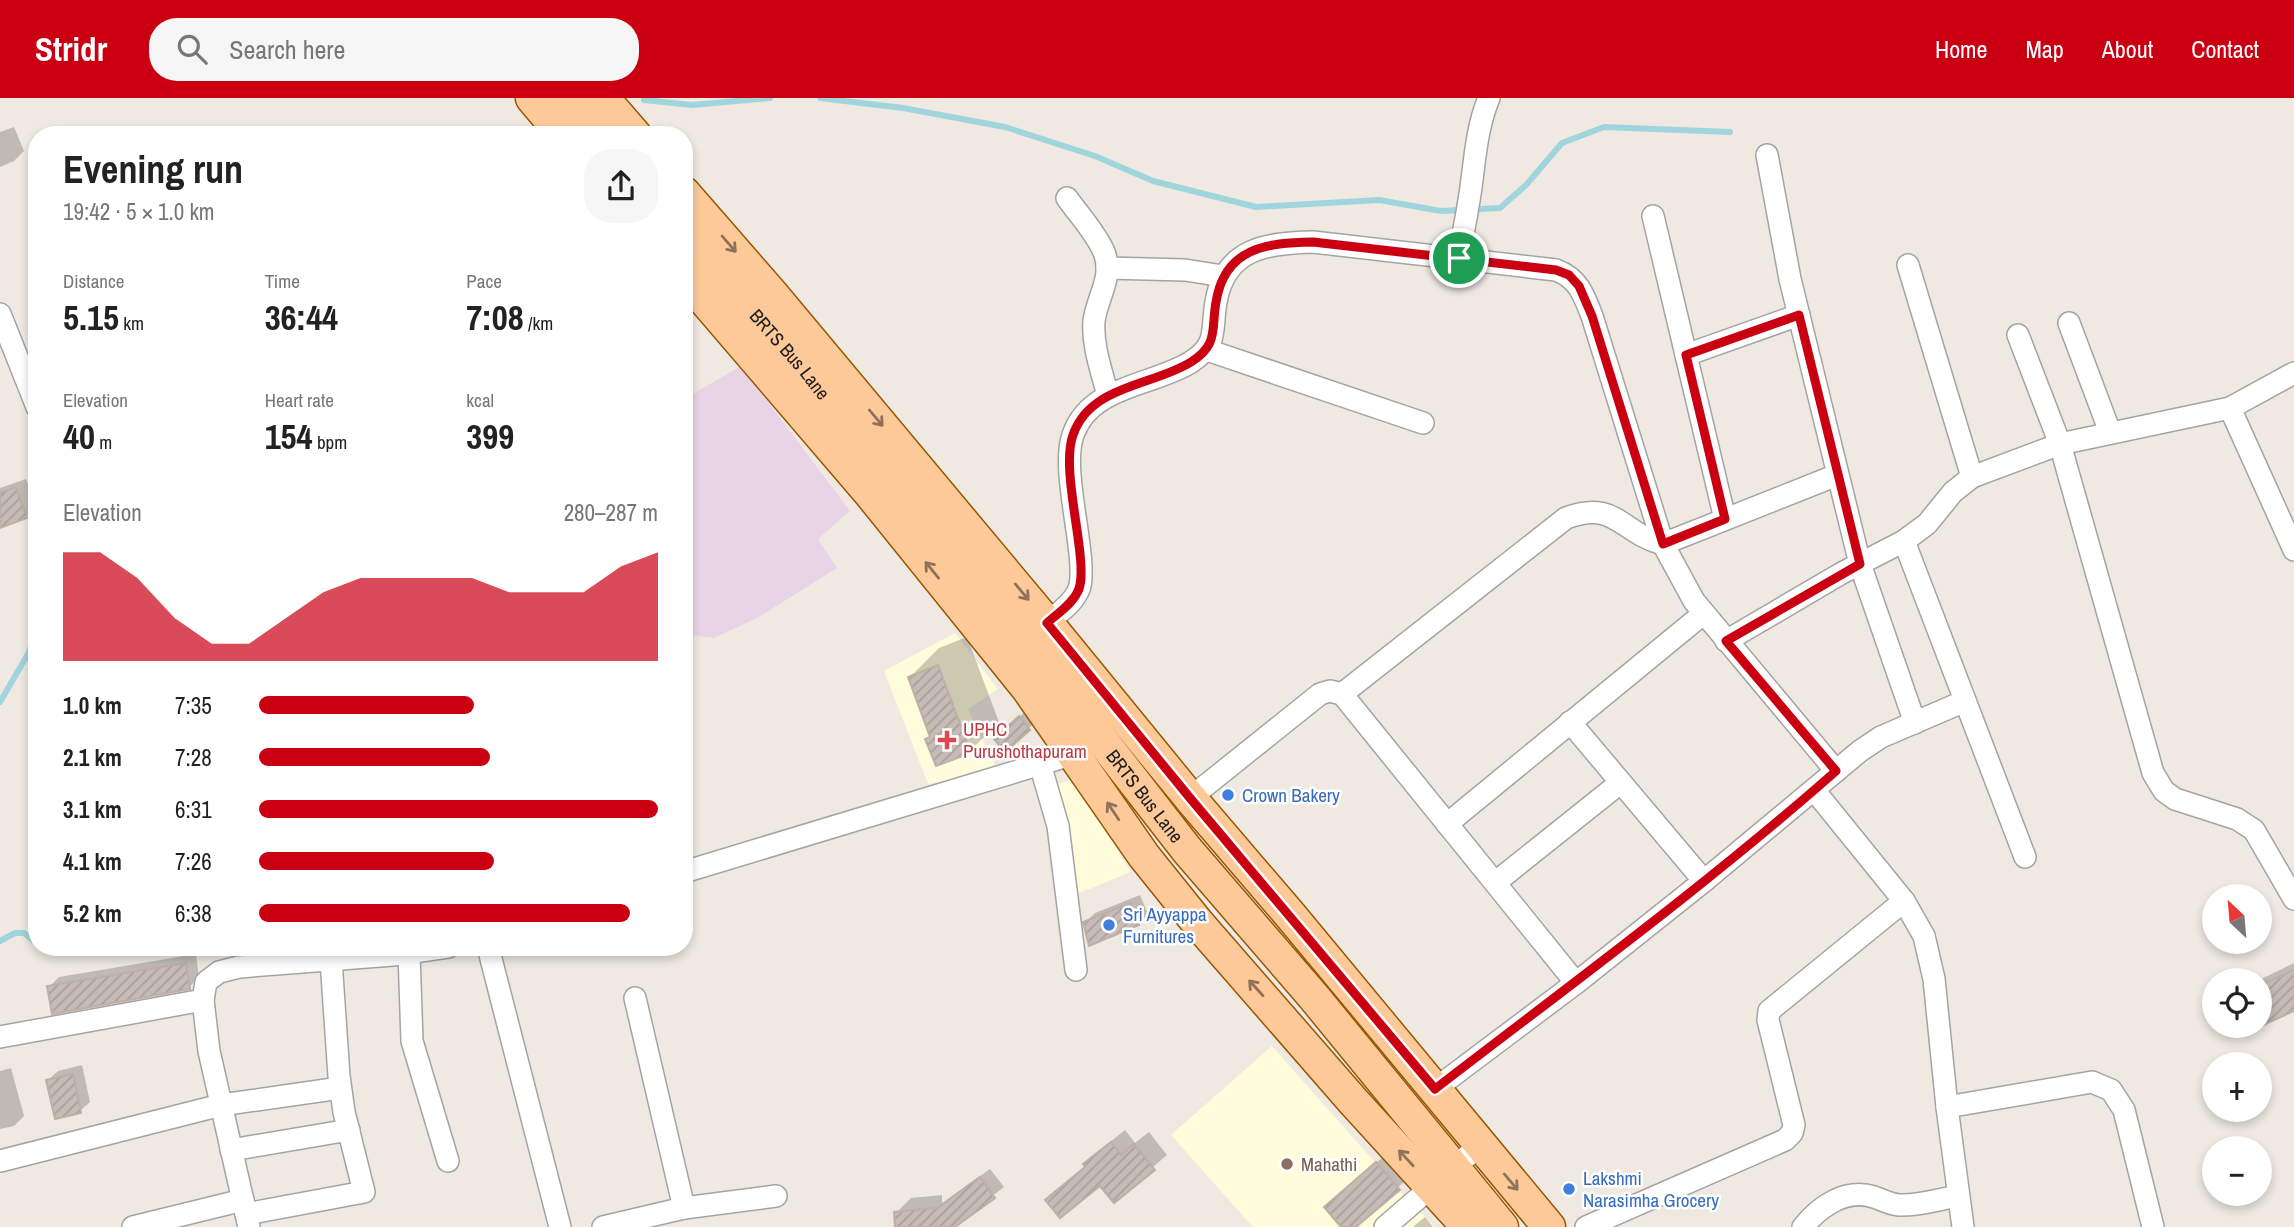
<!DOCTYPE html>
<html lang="en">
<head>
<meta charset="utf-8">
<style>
	:root { --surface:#fff; --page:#f6f6f6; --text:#222; --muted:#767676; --accent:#ca0012 }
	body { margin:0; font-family:"Archivo Narrow",sans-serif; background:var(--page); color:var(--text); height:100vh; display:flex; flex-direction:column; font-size:26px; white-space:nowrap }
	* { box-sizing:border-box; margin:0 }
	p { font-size:23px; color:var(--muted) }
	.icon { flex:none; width:38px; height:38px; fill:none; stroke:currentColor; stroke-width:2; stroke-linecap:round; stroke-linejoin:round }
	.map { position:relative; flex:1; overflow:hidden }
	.panel { position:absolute; left:28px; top:28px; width:665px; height:830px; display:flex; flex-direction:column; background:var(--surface); border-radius:28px; box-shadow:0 4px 10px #0003 }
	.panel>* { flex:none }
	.needle { width:46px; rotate:334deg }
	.tools { position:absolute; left:2202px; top:786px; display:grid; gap:14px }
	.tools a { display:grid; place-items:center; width:70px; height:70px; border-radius:50%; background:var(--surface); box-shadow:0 4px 10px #0003; font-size:35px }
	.pin { position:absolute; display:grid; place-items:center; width:60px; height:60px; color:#fff; margin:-30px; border:4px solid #fff; border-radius:50%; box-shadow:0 2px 7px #0007 }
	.round { display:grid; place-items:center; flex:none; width:74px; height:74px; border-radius:28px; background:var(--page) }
	.headline { display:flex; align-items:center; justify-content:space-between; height:119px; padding:0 35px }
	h1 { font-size:38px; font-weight:800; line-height:52px }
	.stats { display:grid; grid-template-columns:repeat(3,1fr); gap:10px; height:119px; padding:7px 35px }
	.stats div { display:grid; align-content:center }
	.stats b { font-size:35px; font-weight:800 }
	.stats small { font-size:19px; font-weight:400 }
	.stats p { font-size:19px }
	.chart { height:196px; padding:14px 35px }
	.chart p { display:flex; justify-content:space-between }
	.chart svg { width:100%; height:126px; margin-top:7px; fill:var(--accent); opacity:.7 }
	ul { padding:0 35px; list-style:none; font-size:23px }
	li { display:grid; grid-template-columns:112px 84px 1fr; align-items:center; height:52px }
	li i { height:18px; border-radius:9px; background:var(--accent) }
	header { display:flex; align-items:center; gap:42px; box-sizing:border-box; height:98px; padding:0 35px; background:var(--accent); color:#fff }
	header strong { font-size:33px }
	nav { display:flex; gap:38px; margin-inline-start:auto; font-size:24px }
	.search { width:490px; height:63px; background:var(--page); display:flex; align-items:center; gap:18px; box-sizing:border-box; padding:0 24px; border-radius:28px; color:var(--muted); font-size:26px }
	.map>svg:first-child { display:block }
</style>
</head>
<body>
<header>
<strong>Stridr</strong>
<div class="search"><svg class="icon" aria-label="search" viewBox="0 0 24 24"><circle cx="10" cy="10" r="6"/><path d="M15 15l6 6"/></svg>Search here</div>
<nav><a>Home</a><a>Map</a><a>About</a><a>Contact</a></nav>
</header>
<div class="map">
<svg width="2294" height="1129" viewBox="0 0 2294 1129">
	<defs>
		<pattern id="building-hatch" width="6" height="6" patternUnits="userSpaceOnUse" patternTransform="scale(1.75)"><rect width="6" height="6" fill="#c6bbb6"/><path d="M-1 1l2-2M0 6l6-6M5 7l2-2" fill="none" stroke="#aaa09c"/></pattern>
	</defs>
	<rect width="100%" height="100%" fill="#efe9e2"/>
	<path fill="#e8d4e6" d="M741,268L850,413L818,441L837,470L757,520L714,540L684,536V301Z"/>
	<g fill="#fffcdb">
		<path d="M955,535L998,591L968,611L998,673L928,686L884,573Z"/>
		<path d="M1073,680L1131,774L1072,798L1057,687Z"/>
		<path d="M1272,948L1403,1096L1435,1129H1253L1171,1037Z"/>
	</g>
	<g fill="#0003">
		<path d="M14,29L24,53L14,63L0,69V34Z"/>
		<path d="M26,381L36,409L26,419L0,429V390Z"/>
		<path d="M967,539L999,624L970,653L927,641L931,637L910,579L939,550Z"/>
		<path d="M1029,610L1039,621L1006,651V631Z"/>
		<path d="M1140,797L1148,816L1138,826L1085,825L1095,815Z"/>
		<path d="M196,856L199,880L189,889H49L59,879Z"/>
		<path d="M2294,865V911L2259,927V882Z"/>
		<path d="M82,967L90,1004L80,1013L48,982L58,973Z"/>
		<path d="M11,970L24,1018L14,1028L0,1031V973Z"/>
		<path d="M1125,1032L1135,1045L1149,1034L1167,1057L1114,1102L1101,1085L1047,1102L1086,1068L1099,1053Z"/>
		<path d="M1392,1051L1413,1076L1353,1129H1343L1326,1109Z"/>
		<path d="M990,1071L1004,1089L952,1129H897L896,1115L911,1100L942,1097V1106Z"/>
		<path d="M1425,1119L1433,1129H1413Z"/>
	</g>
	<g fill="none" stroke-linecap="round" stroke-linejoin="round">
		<g stroke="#a1d5de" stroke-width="6">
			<path d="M820,0L903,10L1005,29L1095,58L1153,83L1256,109L1379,102L1441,113L1500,110L1526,87L1562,45L1604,29L1730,34"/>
			<path d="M644,2L692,7L770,0"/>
			<path d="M0,604L28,556L37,533"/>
			<path d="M0,843L15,835H24L37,845"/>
			<path d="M41,849L45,852"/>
		</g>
	</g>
	<g fill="url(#building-hatch)" stroke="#c1aea4" stroke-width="2">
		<path d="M16,389L27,420L0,430V395Z"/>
		<path d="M938,567L971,655L936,668L925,641L930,639L908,579Z"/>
		<path d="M1019,618L1030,632L1005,654L994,641Z"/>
		<path d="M1130,805L1139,827L1089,848L1083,824Z"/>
		<path d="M186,865L190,891L52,916L47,888Z"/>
		<path d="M2294,872V913L2259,929V888Z"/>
		<path d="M73,976L81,1015L55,1021L46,982Z"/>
		<path d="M1111,1044L1121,1057L1134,1046L1155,1072L1114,1105L1100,1088L1060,1120L1045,1102L1085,1069L1083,1066Z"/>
		<path d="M1376,1064L1400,1092L1356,1129H1341L1324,1109Z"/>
		<path d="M980,1079L995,1100L955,1129H895L894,1114L937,1110Z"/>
	</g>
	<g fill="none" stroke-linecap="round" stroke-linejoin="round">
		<defs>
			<g id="minor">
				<path d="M1767,57L1790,181L1860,466L1915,625"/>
				<path d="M1067,100C1079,117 1096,135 1104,154C1114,179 1097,199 1094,223C1092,248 1102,274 1108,298"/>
				<path d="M1653,118L1725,421"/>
				<path d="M1459,160C1462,139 1467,117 1470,96C1475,63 1476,31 1489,0"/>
				<path d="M1908,167L1972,379"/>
				<path d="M1107,170L1185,172L1223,178"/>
				<path d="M0,216L37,309"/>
				<path d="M2069,225L2110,334"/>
				<path d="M2018,237L2060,346L2153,675L2164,693L2175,701L2237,721L2254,732L2294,801"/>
				<path d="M1207,252L1423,325"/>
				<path d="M1686,257L1799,217"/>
				<path d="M2230,310L2294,452"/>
				<path d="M1904,443L2025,759"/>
				<path d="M1047,525C1057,516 1071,507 1077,495C1082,487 1081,477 1081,469C1080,432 1062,368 1073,337C1090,287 1153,288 1191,264C1219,246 1211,232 1216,204C1225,150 1267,145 1313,144L1556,172C1578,180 1584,197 1592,218L1663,446L1694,503L1836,673"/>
				<path d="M1726,543L1842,475L1904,443L1927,426L1953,394L1972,379L2060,346L2230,310L2294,275"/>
				<path d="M1342,596L1566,420C1616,401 1620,435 1663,446L1837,377"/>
				<path d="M1570,624L1704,783"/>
				<path d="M1040,666L1058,728L1076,872"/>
				<path d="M1814,692L1904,803L1924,838L1934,881L1947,1009L1963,1129"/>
				<path d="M1190,700L1320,596L1330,593L1342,596L1576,885"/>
				<path d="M1447,726L1703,516"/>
				<path d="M684,774L1074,656"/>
				<path d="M1496,784L1620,685"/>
				<path d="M488,849L560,1129"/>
				<path d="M409,855L412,943L448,1063"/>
				<path d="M0,939L203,902"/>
				<path d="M1435,991L1576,885L1704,783L1860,653L1881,639L1965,603"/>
				<path d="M1947,1009L2092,984L2111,992L2124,1012L2153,1129"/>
				<path d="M231,1052L349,1032"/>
				<path d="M0,1063L221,1007L340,990"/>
				<path d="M684,1110L776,1098"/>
				<path d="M246,1116L364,1094L344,1014L339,978L331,862"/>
				<path d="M133,1129L243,1102"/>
				<path d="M249,1129L209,953L203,902L206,884L219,874L239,869L393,857L448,849"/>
				<path d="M603,1129L684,1110L635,900"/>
				<path d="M1385,1129L1480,1047"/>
				<path d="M1586,1129L1785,1042L1792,1035L1794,1027L1768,922L1769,913L1904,803"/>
				<path d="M1803,1129C1820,1108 1846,1090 1874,1099C1883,1102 1889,1106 1899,1107C1918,1108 1940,1101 1958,1098"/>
			</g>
			<g id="primary">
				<path d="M532,0L563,37"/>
				<path d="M566,0L598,37"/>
				<path d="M603,0L635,37"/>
				<path d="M684,95L772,196L1047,525L1190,700L1291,818L1549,1129"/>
				<path id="s1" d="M684,135L805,272L882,372L1062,591L1187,752L1313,898L1502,1129"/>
				<path d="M684,178L869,394L1028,591L1144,758L1197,824L1353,1003L1468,1129"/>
			</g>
		</defs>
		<use href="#minor" stroke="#a4a4a4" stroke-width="24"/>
		<use href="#primary" stroke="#965700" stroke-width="35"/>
		<use href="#minor" stroke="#fff" stroke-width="21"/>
		<use href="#primary" stroke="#fec998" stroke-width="32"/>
	</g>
	<defs><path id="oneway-shaft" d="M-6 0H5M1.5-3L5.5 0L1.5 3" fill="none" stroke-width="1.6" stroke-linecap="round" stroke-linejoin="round" transform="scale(1.75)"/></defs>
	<g stroke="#8e735a">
		<use href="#oneway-shaft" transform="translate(729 146) rotate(49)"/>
		<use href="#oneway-shaft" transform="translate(876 320) rotate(50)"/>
		<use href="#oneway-shaft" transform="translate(932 472) rotate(-129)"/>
		<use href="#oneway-shaft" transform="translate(1022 494) rotate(50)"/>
		<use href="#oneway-shaft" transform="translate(1113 713) rotate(-124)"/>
		<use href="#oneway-shaft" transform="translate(1256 890) rotate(-132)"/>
		<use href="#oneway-shaft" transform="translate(1406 1060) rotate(-133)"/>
		<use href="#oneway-shaft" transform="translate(1511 1084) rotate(50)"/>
	</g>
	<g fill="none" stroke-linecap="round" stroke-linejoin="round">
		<defs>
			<path id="route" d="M1313,144L1556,172L1569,177L1579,188L1592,218L1663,446L1725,421L1686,257L1799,217L1860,466L1726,543L1836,673C1708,786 1570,887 1435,991L1190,700L1047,525C1057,516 1071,507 1077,495C1082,487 1081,477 1081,469C1080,433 1062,367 1073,337C1090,287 1153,288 1191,264C1219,246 1211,232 1216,204C1225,149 1267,145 1313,144Z"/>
		</defs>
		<use href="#route" stroke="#fff" stroke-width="14"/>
		<use href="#route" stroke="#ca0012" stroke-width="9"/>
	</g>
	<path fill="#e0444e" stroke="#fff" stroke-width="2.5" d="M943.5 631.5h7v7h7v7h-7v7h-7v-7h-7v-7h7z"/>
	<g fill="#3f7fe0" stroke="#fff" stroke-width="2.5">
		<circle cx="1228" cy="697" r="7"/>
		<circle cx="1109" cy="827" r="7"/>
		<circle cx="1569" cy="1091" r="7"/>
	</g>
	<circle fill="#8d6e63" stroke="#fff" stroke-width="2.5" cx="1287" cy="1066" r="7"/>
	<g text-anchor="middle" stroke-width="5" stroke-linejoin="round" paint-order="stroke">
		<g font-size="19" fill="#1d1d1d" stroke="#fff">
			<text dy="7" stroke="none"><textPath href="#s1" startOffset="161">BRTS Bus Lane</textPath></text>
			<text dy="7" stroke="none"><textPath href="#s1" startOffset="728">BRTS Bus Lane</textPath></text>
		</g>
		<g font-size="19" fill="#be3a42" stroke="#fff" text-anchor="start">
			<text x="963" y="638">UPHC<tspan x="963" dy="22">Purushothapuram</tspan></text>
		</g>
		<g font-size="19" fill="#366cbe" stroke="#fff" text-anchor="start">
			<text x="1242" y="704">Crown Bakery</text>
			<text x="1123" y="823">Sri Ayyappa<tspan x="1123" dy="22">Furnitures</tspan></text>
			<text x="1583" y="1087">Lakshmi<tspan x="1583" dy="22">Narasimha Grocery</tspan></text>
		</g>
		<g font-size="19" fill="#785e54" stroke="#fff" text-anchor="start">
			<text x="1301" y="1073">Mahathi</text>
		</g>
	</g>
</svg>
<div class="tools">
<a><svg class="needle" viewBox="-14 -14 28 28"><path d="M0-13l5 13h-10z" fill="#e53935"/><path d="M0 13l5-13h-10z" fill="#767676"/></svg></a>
<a><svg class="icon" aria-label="locate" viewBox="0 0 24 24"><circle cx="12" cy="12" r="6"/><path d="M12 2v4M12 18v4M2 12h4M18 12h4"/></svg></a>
<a>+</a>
<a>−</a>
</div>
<div class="pin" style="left:1459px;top:160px;background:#1e9e55"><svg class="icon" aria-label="arrive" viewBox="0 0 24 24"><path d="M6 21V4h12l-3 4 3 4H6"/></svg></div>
<section class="panel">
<div class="headline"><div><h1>Evening run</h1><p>19:42 · 5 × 1.0 km</p></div><a class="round"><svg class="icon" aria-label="share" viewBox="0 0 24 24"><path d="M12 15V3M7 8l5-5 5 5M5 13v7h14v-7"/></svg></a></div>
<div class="stats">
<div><p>Distance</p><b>5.15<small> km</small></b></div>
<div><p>Time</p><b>36:44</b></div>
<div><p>Pace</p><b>7:08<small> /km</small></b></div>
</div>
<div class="stats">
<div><p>Elevation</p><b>40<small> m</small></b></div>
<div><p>Heart rate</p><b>154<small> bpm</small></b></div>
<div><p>kcal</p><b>399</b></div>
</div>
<div class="chart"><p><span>Elevation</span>280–287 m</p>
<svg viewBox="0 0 160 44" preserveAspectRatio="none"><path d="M0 44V6L10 6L20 15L30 29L40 38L50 38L60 29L70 20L80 15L90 15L100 15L110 15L120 20L130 20L140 20L150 11L160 6V44z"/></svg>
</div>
<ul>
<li><b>1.0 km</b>7:35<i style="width:54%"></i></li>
<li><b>2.1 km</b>7:28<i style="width:58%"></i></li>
<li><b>3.1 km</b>6:31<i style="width:100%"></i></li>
<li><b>4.1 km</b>7:26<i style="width:59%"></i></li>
<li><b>5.2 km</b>6:38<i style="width:93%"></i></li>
</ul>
</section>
</div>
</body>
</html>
